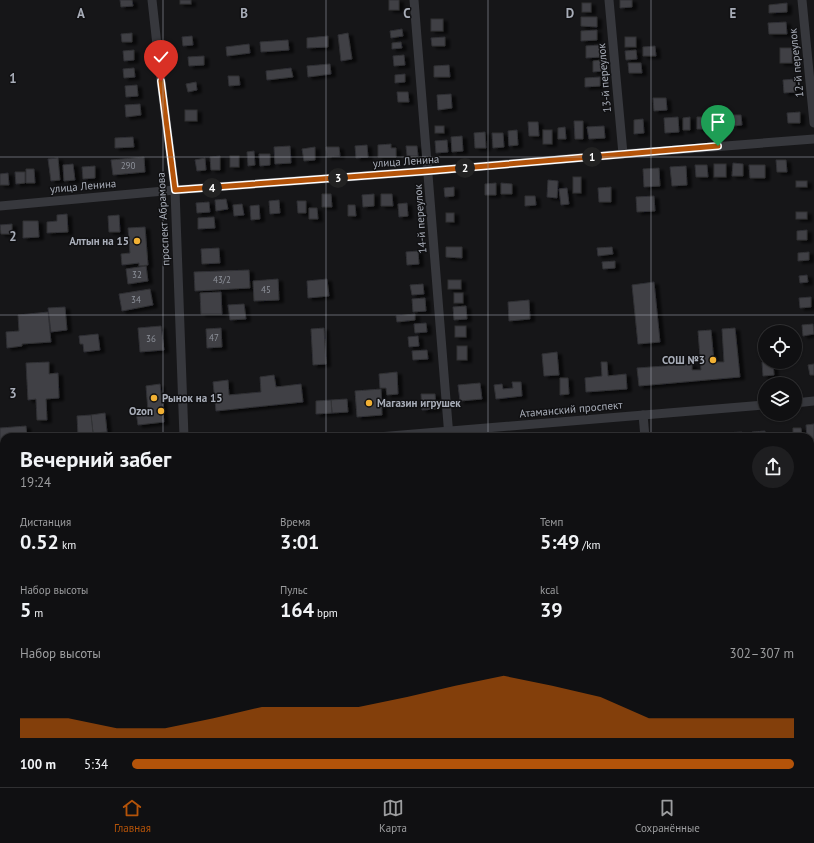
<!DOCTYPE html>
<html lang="ru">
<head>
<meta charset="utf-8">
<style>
	:root { --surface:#101012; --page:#1e1e20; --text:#f1f3f6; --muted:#9c9d9f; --line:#303032; --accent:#b45309 }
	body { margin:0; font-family:"PT Sans",sans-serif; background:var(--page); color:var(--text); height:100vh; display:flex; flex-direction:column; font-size:15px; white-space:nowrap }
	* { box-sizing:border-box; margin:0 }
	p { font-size:13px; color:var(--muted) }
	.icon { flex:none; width:22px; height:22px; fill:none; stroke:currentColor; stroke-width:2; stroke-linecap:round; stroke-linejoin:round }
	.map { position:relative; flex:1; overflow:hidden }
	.details { position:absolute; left:0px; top:433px; width:814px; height:354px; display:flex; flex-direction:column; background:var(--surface); border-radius:12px 12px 0 0; box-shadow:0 1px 3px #0004,0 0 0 1px var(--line) }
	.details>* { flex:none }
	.buttons { position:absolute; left:758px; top:325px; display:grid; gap:8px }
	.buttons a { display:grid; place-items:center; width:44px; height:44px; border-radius:50%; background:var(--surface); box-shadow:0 1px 3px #0004,0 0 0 1px var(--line); font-size:20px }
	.pin { position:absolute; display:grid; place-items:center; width:34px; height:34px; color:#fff; margin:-41px -17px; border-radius:50% 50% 50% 0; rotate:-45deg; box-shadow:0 0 4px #0007 }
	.pin .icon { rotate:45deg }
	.km { position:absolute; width:20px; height:20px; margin:-10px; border-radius:50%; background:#222; color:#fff; font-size:11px; line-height:20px; text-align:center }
	.round { display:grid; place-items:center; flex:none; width:42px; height:42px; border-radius:21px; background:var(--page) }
	.summary { display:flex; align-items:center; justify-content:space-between; height:68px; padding:0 20px }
	h1 { font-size:22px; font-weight:700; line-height:30px }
	.stats { display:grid; grid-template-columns:repeat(3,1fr); gap:6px; height:68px; padding:4px 20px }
	.stats div { display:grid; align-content:center }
	.stats b { font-size:20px; font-weight:700 }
	.stats small { font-size:11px; font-weight:400 }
	.stats p { font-size:11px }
	.chart { height:112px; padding:8px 20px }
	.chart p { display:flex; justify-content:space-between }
	.chart svg { width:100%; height:72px; margin-top:4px; fill:var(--accent); opacity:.7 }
	ul { padding:0 20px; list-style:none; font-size:13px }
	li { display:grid; grid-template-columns:64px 48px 1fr; align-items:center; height:30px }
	li i { height:10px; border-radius:5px; background:var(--accent) }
	.menu { display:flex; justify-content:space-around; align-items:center; height:56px; border-top:1px solid var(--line); background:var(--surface); font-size:11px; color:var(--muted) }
	.menu a { display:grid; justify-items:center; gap:2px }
	.menu .on { color:var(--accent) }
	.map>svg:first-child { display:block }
</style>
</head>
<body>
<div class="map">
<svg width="814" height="787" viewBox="0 0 814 787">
	<defs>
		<filter id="shadow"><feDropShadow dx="4.5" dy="2.5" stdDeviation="1" flood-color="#0009"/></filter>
	</defs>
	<rect width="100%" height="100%" fill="#161618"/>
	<g fill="#404145" stroke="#303034" filter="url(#shadow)">
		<path d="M120,0H132L133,6L121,7Z"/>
		<rect x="180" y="0" width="11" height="4"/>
		<rect x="389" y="0" width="10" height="10"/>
		<path d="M620,0H632V7L620,8Z"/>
		<rect x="582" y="3" width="9" height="9"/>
		<path d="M787,3V12L769,13V5Z"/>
		<path d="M581,17H597V27L581,26Z"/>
		<rect x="431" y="19" width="12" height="12"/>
		<path d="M786,22L787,34H769L768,23Z"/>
		<path d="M402,29L403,36L391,38L390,31Z"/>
		<path d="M597,30V40L581,41V31Z"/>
		<path d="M132,33V42H122L121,34Z"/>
		<path d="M348,33L352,59L341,61L338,35Z"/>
		<path d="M192,36L193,45L183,46L182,37Z"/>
		<path d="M328,36V47L307,48V38Z"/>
		<path d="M445,37V46H432L431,38Z"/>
		<rect x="625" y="37" width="11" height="10"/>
		<path d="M288,40L289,50L261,52L260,42Z"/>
		<path d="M401,42L402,48L392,49V43Z"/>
		<path d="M249,44L250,53L227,56L226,47Z"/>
		<path d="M600,45V57L586,58V46Z"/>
		<path d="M655,46L656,56H643V47Z"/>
		<rect x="780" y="48" width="12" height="15"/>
		<path d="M134,50V60L124,61L123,51Z"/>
		<path d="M636,50L637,59L626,60L625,51Z"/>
		<path d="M404,55L405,65L394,66L393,56Z"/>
		<path d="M204,56V65L189,66L188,57Z"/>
		<path d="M602,60L603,71L593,72V61Z"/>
		<path d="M628,63H641L642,73H629Z"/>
		<path d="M330,64L331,74L308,77L307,66Z"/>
		<path d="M449,65L450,77H434V66Z"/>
		<path d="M134,68L135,77L124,78L123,69Z"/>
		<path d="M291,68L293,77L267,80L266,71Z"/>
		<path d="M405,74V82L395,83V75Z"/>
		<path d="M228,76H239L240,85L229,86Z"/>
		<path d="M600,77V86L585,87V78Z"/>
		<path d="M795,79L796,92L784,93L783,80Z"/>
		<path d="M196,82L197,90L188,92L186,84Z"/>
		<path d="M137,85L138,96L126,97L125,86Z"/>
		<path d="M397,92H408L409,102H398Z"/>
		<path d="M451,94L452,108L438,110L437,95Z"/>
		<path d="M653,98H666L667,110L654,111Z"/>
		<path d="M140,104L141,115L126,117L125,105Z"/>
		<rect x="185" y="110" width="12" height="11"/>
		<path d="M800,112V123H788L787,113Z"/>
		<path d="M732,115H741L742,125L733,126Z"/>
		<path d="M714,116H725V128H715Z"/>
		<path d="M678,117L679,132L665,133L664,118Z"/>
		<path d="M690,117V130H683V118Z"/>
		<path d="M697,117H708L709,129H697Z"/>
		<path d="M643,119L644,133L634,134V120Z"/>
		<path d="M574,121H583V139H575Z"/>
		<path d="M528,122H538L539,136H529Z"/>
		<rect x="435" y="126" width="9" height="7"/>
		<path d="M604,126L605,138L589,139L587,127Z"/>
		<path d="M565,127L566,139H558V128Z"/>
		<path d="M517,130L518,145L509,146L508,131Z"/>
		<rect x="543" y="130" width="9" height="14"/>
		<path d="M485,132L486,148H475L474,133Z"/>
		<path d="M492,133H503L504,147L493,148Z"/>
		<path d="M462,136L463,151L452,152L451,137Z"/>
		<path d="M133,137L134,147L115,148V138Z"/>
		<path d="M447,140L448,152L436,153L435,141Z"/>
		<path d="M391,144V148H396V157H378V145Z"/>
		<path d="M367,145L368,157L356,158L355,146Z"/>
		<path d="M290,146L291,163L275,164L274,147Z"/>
		<path d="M406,146H417L418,156H407Z"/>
		<path d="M315,147V160L304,161L302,149Z"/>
		<path d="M326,147H339L340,156L327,157Z"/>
		<path d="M254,151L255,165L248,166L247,152Z"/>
		<path d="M259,154H270V165L260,166Z"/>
		<path d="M220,156V170H211L210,157Z"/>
		<rect x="230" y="156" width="9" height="11"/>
		<path d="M144,157L145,172L113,175L111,160Z"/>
		<path d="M58,158L60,180L51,181L48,159Z"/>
		<path d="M205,158L206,170L197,171L195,160Z"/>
		<path d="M776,160H786L787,172H777Z"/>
		<path d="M733,163L743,164V176H732Z"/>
		<path d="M73,164L75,180L64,181L63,165Z"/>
		<rect x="714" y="164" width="12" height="13"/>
		<path d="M695,165H707L708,177H696Z"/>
		<path d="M749,165H765V178H750Z"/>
		<path d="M95,166V178L83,179L82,167Z"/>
		<path d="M686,166L687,185L672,186L670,167Z"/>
		<path d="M659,168L660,186L644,187L643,169Z"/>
		<path d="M26,169H34L35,183H26Z"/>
		<path d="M15,172H25V183L16,184Z"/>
		<path d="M8,173L9,185H0V174Z"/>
		<rect x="573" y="177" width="8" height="16"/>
		<path d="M548,180L558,181L557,198L547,197Z"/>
		<rect x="796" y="181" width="11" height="6"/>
		<path d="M496,183V195H485V184Z"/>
		<path d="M501,183L512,184V194H501Z"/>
		<path d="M454,187V196L445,197L444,188Z"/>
		<path d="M611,187V202H599L598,188Z"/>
		<path d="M567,188L569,204L561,205L559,189Z"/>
		<path d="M322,194H331L332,207H322Z"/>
		<path d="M374,194V206L363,207L362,195Z"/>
		<path d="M381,194H392L393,206H381Z"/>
		<path d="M525,196H535L536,205L525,206Z"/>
		<path d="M654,196L655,211L637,212L636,197Z"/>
		<path d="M226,199L228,209L216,211L215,200Z"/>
		<path d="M279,200L280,213L270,214L269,201Z"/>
		<path d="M297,201H306V213H298Z"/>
		<path d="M209,202L210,212L197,213L196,203Z"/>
		<path d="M407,203L408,216L399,217L398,204Z"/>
		<path d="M242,204L244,215L234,216L233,205Z"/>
		<path d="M259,205L260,219L251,220L250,206Z"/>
		<path d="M348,205H355L356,216H348Z"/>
		<path d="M309,208H317L318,219H309Z"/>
		<rect x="796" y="212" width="11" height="7"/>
		<rect x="446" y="213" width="8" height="9"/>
		<path d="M67,214L68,232L47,233V222L57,221V215Z"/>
		<path d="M119,215L120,232H109L108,216Z"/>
		<path d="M214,217L215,228L198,229V218Z"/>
		<path d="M23,221H38L39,237L23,238Z"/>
		<path d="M12,224V234H1L0,225Z"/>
		<path d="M145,227L148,265L139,266V263L122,265L121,254L130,253L128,228Z"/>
		<path d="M807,230V240H797V231Z"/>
		<path d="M446,247H462V258L446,257Z"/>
		<path d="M612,247L613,254L598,256L597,248Z"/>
		<path d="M219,248L220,263L202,264L201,249Z"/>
		<path d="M418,251L419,264L407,265L406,252Z"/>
		<path d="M809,252V260L798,261V253Z"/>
		<path d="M615,261V268L603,269L602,262Z"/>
		<path d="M146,266L148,281L128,284L126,269Z"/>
		<path d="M249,270L250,288L195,291L194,272Z"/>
		<path d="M807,275L808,282L800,283L799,276Z"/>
		<path d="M278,279L279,300L254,301L253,281Z"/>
		<path d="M327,279L329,296L308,298L307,281Z"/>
		<rect x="448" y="280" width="13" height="9"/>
		<path d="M654,282L660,342L638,344L632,285Z"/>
		<path d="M423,284L424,294L412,295L410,285Z"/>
		<path d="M150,289L153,305L122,311L119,294Z"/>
		<path d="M221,292L222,314H201L200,293Z"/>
		<rect x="454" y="293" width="9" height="10"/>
		<path d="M811,297V307L800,308L799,298Z"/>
		<path d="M425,298L426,311L413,312L412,299Z"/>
		<path d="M529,300L530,319L509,321L508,302Z"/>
		<path d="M244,304L246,319L230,320L228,305Z"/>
		<path d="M466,306L467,319L454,320L453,307Z"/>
		<path d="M65,307L67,330L51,332L48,308Z"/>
		<path d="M48,312L51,342L22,344V346L7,348L6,332L19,331L18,315Z"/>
		<path d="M415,314V320L397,322L396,316Z"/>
		<path d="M426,323L427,332L415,333L414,324Z"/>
		<path d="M813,324L814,334L803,336L802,325Z"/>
		<path d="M161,326L164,350L140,352L138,328Z"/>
		<rect x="455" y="326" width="11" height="11"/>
		<path d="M221,328L222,347L207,348L206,329Z"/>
		<path d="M324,328L326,364L313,365L311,329Z"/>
		<path d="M735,328L740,377L639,386L637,368L692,364V370H701L698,331L711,330L714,362H724L722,329Z"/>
		<path d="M98,334L100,350L84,352L83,344H80L79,336Z"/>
		<path d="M418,336L419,346L409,347L408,337Z"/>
		<rect x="457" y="346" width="10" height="14"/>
		<path d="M427,350L428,359L413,360L412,351Z"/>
		<path d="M557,352L559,375L544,376L542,354Z"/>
		<path d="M49,362V374L58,373L59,398L46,399L47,420H37L36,399L28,400L26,363Z"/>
		<path d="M601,362H607L608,376L626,374L627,389L586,392L585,378L602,376Z"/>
		<path d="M762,362H773L774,375L763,376Z"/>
		<path d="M814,364V375H810L808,365Z"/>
		<path d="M397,372L398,394L387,395L386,388H380L379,374Z"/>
		<path d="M274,375L276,387L301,384L303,402L216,411L213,382L228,380L229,395L261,392L260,377Z"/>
		<path d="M560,378H568L569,394L560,395Z"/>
		<path d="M512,382H521L522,396L496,399L494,385L502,384L503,389L513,388Z"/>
		<path d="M480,383L482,399L460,401L458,385Z"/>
		<path d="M160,384L164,422L138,425L136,412L148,411L146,386Z"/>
		<path d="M381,389L382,415L357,417L355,391Z"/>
		<path d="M421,394H435L436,409L422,410Z"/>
		<path d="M347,399L348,412L332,413L331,400Z"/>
		<path d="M331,400L332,413L316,414V401Z"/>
		<path d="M105,413L107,432L93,433L91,415Z"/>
		<path d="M91,415L93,433L78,435L77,416Z"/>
		<path d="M814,424V439H810V437H807L806,425Z"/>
		<path d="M26,426L27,437H4V442L0,443V428Z"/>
		<path d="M793,428H801L802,437H793Z"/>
		<path d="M765,431V437H752V432Z"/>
		<path d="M742,432V437H723V433Z"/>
		<path d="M706,433L707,437H694L693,434Z"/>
		<rect x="0" y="574" width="4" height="18"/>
		<path d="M813,628L814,643L810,644V629Z"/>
		<path d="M810,686H814V711L810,712Z"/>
		<path d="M810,719L811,721H814V735L810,736Z"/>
		<path d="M0,756H4V767L0,768Z"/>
		<rect x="241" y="783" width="15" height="4"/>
		<rect x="318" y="783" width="14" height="4"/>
		<path d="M368,783L369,787H344V785Z"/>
		<path d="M512,783V787H498L497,786Z"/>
		<path d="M644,783H658V785L644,786Z"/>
		<path d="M700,783L701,787H688L687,784Z"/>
	</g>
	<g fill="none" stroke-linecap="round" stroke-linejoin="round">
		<g stroke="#37383d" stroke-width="9">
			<path d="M152,0L161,81L175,190L184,437"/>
			<path d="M414,0L449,437"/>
			<path d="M609,0L623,154"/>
			<path d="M802,0L814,123"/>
			<path d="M0,206L175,190L428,171L623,154L814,139"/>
			<path d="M795,403L814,401"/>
			<path d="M643,415L645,437"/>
			<path d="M378,437L765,405"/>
			<path d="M0,467H4"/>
			<path d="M218,783V787"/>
			<path d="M482,783L483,787"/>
			<path d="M673,783V787"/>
		</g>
		<g stroke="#45474d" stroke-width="13">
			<path d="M810,672H814"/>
			<path d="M0,732H4"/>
		</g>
	</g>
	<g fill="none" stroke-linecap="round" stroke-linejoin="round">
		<defs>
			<path id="route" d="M161,81L175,190L428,171L718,146"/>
		</defs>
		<use href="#route" stroke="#fff" stroke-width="8"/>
		<use href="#route" stroke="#b45309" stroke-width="5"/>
	</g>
	<path fill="none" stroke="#a8adb8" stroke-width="1" stroke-opacity="0.55" d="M163,0V437M326,0V437M488,0V437M651,0V437M0,157H814M0,315H814M0,472H4M810,472H814M0,630H4M810,630H814M163,783V787M326,783V787M488,783V787M651,783V787"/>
	<g fill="#f2b134" stroke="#111113" stroke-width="1.5">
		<circle cx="137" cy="241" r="4"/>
		<circle cx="713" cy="360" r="4"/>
		<circle cx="154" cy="398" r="4"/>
		<circle cx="369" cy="403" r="4"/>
		<circle cx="161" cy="411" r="4"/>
	</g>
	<g text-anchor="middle" stroke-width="3" stroke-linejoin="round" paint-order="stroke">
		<g font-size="9" fill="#8e929b">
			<text x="128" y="169">290</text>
			<text x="137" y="278">32</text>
			<text x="222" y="283">43/2</text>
			<text x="266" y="293">45</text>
			<text x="136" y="303">34</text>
			<text x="214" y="341">47</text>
			<text x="151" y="342">36</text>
		</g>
		<g font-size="11" fill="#a8adb8" stroke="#111113">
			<text transform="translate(796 63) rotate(-96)" y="4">12-й переулок</text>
			<text transform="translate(604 78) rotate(-95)" y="4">13-й переулок</text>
			<text transform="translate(406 161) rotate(-4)" y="4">улица Ленина</text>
			<text transform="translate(83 186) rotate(-5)" y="4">улица Ленина</text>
			<text transform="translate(163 219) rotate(-93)" y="4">проспект Абрамова</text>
			<text transform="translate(420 219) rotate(-94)" y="4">14-й переулок</text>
			<text transform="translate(571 409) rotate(-5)" y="4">Атаманский проспект</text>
		</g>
		<g font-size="11" font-weight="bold" fill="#a8adb8" stroke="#111113" text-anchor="end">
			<text x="129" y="245">Алтын на 15</text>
			<text x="705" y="364">СОШ №3</text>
			<text x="162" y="402" text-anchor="start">Рынок на 15</text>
			<text x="377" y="407" text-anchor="start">Магазин игрушек</text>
			<text x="153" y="415">Ozon</text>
		</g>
	</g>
	<g font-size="13" text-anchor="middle" font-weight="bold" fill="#a8adb8" stroke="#111113" stroke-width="3" stroke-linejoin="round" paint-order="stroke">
		<text x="81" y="18">A</text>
		<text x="244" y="18">B</text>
		<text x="407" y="18">C</text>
		<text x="570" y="18">D</text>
		<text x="733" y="18">E</text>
		<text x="13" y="83">1</text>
		<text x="13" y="241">2</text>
		<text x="13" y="398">3</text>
	</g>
</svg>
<div class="buttons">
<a><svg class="icon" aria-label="locate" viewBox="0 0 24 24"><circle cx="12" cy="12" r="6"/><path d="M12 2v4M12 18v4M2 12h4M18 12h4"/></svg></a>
<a><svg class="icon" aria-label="layers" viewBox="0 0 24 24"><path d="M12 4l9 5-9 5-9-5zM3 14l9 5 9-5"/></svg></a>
</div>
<div class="pin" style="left:718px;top:146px;background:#1e9e55"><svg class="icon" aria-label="arrive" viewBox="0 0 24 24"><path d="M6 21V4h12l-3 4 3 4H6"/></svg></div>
<div class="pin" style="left:161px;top:81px;background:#d93025"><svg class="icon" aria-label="check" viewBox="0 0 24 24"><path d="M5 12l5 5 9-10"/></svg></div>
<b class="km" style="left:592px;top:157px">1</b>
<b class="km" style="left:465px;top:168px">2</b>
<b class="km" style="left:338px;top:178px">3</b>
<b class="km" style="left:212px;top:188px">4</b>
<section class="details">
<div class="summary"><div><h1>Вечерний забег</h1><p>19:24</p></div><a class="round"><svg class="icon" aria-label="share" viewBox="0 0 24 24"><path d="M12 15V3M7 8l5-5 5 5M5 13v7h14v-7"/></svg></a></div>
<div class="stats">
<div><p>Дистанция</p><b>0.52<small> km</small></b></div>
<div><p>Время</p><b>3:01</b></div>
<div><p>Темп</p><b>5:49<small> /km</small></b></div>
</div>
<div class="stats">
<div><p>Набор высоты</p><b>5<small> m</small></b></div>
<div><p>Пульс</p><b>164<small> bpm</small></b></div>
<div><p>kcal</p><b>39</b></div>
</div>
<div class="chart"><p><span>Набор высоты</span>302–307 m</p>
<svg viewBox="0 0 160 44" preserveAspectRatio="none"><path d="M0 44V32L10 32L20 38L30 38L40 32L50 25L60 25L70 25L80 19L90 12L100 6L110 12L120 19L130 32L140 32L150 32L160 32V44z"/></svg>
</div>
<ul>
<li><b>100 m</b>5:34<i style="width:100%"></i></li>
</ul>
</section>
</div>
<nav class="menu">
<a class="on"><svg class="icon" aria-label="home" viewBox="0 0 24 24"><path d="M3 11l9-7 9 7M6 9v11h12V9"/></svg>Главная</a>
<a><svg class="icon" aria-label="map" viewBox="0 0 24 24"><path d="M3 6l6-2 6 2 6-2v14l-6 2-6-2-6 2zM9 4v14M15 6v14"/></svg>Карта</a>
<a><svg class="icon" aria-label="saved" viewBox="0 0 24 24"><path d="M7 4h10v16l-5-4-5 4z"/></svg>Сохранённые</a>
</nav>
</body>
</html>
